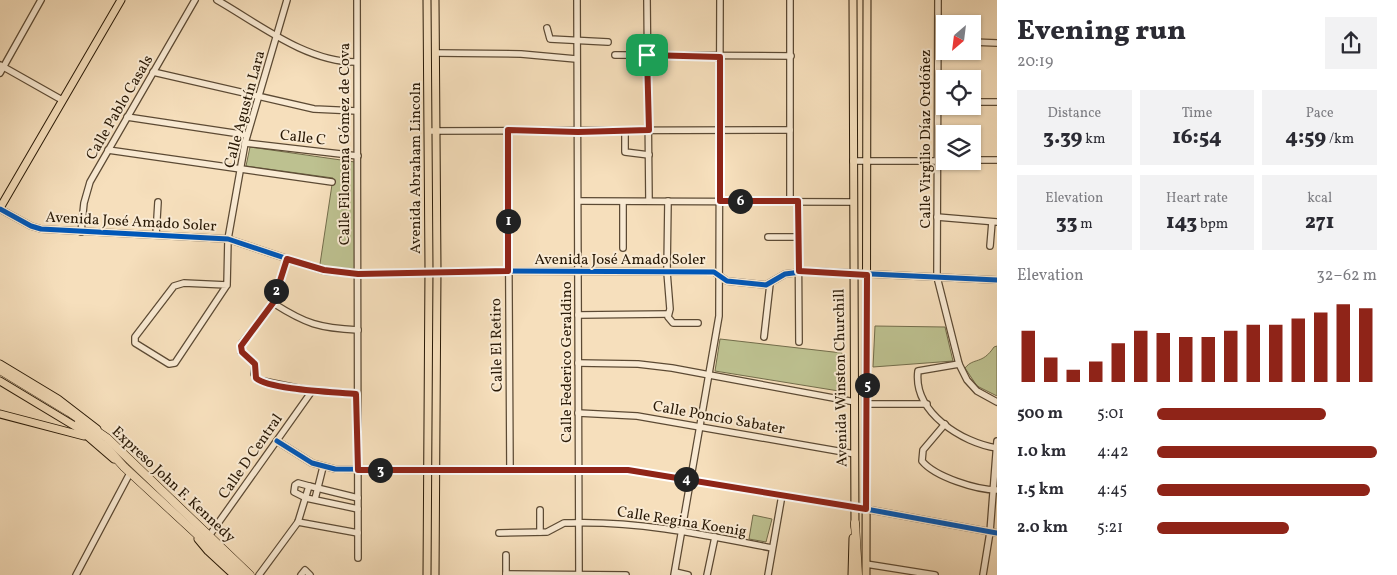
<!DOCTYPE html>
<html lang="en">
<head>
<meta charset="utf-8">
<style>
	:root { --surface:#fff; --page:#f2f2f3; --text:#2b2b33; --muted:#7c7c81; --accent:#8f2418 }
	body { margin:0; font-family:Vollkorn,serif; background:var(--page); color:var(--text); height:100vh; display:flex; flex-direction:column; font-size:19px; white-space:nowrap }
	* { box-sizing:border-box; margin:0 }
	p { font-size:16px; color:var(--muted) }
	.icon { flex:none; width:28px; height:28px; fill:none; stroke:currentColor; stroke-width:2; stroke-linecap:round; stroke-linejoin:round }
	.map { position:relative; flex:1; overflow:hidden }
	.drawer { display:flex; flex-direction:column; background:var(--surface); width:400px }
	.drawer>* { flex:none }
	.needle { width:32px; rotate:208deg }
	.tools { position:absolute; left:936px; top:15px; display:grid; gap:10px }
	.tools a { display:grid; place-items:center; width:45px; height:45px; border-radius:0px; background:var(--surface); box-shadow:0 1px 4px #0004; font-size:25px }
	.pin { position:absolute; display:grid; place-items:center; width:42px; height:42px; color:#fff; margin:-21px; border-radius:10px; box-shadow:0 2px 8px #0006 }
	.km { position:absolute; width:25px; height:25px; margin:-12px; border-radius:50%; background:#222; color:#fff; font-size:14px; line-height:25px; text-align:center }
	.round { display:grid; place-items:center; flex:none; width:52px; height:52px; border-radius:0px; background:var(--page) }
	.head { display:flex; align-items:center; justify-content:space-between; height:85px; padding:0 20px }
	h1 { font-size:28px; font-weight:800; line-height:38px }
	.stats { display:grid; grid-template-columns:repeat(3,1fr); gap:8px; height:85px; padding:5px 20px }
	.stats div { display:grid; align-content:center; border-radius:0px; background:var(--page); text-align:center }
	.stats b { font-size:21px; font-weight:800 }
	.stats small { font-size:14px; font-weight:400 }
	.stats p { font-size:14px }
	.chart { height:140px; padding:10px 20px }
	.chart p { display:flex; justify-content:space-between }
	.chart svg { width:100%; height:90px; margin-top:5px; stroke:var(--accent); stroke-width:6 }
	ul { padding:0 20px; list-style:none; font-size:16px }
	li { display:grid; grid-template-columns:80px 60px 1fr; align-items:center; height:38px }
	li i { height:12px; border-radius:6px; background:var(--accent) }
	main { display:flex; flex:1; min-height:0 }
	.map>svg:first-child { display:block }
</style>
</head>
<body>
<main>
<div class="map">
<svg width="997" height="575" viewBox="0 0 997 575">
	<rect width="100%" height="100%" fill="#f6dfbc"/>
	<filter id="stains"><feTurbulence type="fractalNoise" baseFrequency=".004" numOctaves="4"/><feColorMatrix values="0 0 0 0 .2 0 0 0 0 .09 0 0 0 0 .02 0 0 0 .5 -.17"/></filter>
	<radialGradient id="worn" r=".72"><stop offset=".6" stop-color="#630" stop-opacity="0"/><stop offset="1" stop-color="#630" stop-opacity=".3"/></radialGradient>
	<g fill="#bdc190" stroke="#736d4b">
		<path d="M250,147L355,162V269L327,267L320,264L333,178L246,166Z"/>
		<path d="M875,326L945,327L953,361L873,367Z"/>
		<path d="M720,339L842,353L845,392L715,371Z"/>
		<path d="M997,346V396L977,386L965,368C974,357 982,365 994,347Z"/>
		<path d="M753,515L772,519L766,542L749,539Z"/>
	</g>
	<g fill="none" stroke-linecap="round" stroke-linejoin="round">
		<defs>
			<g id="minor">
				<path d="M217,0C259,24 306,62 356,62"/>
				<path d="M357,0L358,558"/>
				<path d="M577,0L579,575"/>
				<path d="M647,0L649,201"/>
				<path d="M938,0L937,277L959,364L967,380L977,391L997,402"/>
				<path d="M547,28L550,39L608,42"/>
				<path d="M972,42L997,43"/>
				<path d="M436,53L521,54L576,59"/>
				<path d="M615,55L791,56"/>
				<path d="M0,65L62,100"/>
				<path d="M153,72L314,109L357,111"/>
				<path d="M0,73L41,0"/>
				<path d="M972,102H997"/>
				<path d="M127,117L247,135"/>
				<path d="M508,130L510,470"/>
				<path d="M429,131L790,130"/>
				<path d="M625,131V152L649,155"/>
				<path d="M245,143L358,156"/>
				<path d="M108,150L332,182"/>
				<path d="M972,160H997"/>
				<path d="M853,161H945"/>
				<path d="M578,201L853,202"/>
				<path d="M668,201L667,272L670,309L668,317L673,323H698"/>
				<path d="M790,201V0"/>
				<path d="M798,201L799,342"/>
				<path d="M0,209L31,226L41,229L228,239L324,271L358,274L508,271L714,272L727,281L766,285L785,274L809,271L997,280"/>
				<path d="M937,217L997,222"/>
				<path d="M81,232L84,203L90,182L195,0"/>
				<path d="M156,235L158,202"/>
				<path d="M768,237H799"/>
				<path d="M990,246L992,222"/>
				<path d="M623,248V202"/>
				<path d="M287,259L273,303L242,343L241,352L255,364L254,374L258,380L312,391L357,394"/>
				<path d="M227,285L184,283L174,286L135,337V343L169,364L175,363L227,285L228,239L245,143L287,0"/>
				<path d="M273,303C306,324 319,328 358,330"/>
				<path d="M578,315L668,314"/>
				<path d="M764,337L770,284"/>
				<path d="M578,363L638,364L672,368L855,402"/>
				<path d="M959,364L918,371C913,412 962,443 997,448"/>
				<path d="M867,404H927"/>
				<path d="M578,413L637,416L855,454"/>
				<path d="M945,424L923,450L922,461C935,477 977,490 997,490"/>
				<path d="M277,441L312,463L335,469L628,470L855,507L997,533"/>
				<path d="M309,486L298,483L295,485L294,492L306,498L358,509"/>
				<path d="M315,499L323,467"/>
				<path d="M540,510V532"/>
				<path d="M298,522L358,533"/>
				<path d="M499,533L547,532L564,523H571C640,521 705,535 772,548"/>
				<path d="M209,536L312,391"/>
				<path d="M506,555V575"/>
				<path d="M866,564L935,575"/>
				<path d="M675,572L688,575"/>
				<path d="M506,574L626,575"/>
				<path d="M76,575L130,473"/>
				<path d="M259,575L298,522L309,486L358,498"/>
				<path d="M301,575L305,570L310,575"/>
				<path d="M674,575L719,316L720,0"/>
				<path d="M707,575L715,537"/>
				<path d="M768,575L782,495"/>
				<path d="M983,575L990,532L997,441"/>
			</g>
			<g id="major">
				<path d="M435,0L437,270L435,575"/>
				<path d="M853,0L855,527"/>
				<path d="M0,208L121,0"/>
				<path d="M0,364L58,399L97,429"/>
				<path d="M0,381L78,428L114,459"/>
				<path d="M0,414L84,436"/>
				<path d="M198,539L208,551L234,575"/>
				<path d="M427,575L429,268L427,0"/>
				<path d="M852,575L853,538"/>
				<path d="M866,575L867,0"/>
			</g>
			<g id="highway">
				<path d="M0,370L69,412L107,438L250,575"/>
				<path d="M78,424L106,447L124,467L241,575"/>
				<path d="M855,523L858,575"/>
			</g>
		</defs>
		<use href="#minor" stroke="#5c4a34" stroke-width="8"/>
		<use href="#major" stroke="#291906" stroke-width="9"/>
		<use href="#highway" stroke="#291906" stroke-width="9"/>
		<use href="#minor" stroke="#f9ead3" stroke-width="5.5"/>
		<use href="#major" stroke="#f6dfbc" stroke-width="7"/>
		<use href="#highway" stroke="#f6dfbc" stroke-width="8"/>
		<defs>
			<g id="cycleway">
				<path d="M0,209L31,226L41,229L228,239L324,271L358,274L508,271L714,272L727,281L766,285L785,274L809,271L997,280"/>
				<path d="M277,441L312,463L335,469L628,470L855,507L997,533"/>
			</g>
		</defs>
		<use href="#cycleway" stroke="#f9ead3" stroke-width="8"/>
		<use href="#cycleway" stroke="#0057b8" stroke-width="5"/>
	</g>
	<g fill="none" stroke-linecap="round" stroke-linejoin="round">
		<defs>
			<path id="route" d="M647,55L720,57V201H798L799,271L867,275L866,509L628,470H358L356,394C337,392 269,390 256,378L255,364L242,352L241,346L273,303L287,259L324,270L358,274L508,271V130L578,132L649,130Z"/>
		</defs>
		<use href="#route" stroke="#fff" stroke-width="10"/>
		<use href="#route" stroke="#8f2418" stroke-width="6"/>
	</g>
	<g text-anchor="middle" stroke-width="4" stroke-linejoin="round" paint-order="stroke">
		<g font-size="15" fill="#291906" stroke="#f9ead3">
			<text transform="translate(119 107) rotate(-60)" y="5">Calle Pablo Casals</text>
			<text transform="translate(244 109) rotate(-75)" y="5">Calle Agustín Lara</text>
			<text transform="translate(303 137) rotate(7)" y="5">Calle C</text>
			<text transform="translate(925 139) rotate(-90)" y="5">Calle Virgilio Díaz Ordóñez</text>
			<text transform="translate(344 144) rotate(-90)" y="5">Calle Filomena Gómez de Cova</text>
			<text transform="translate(415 168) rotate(-90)" y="5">Avenida Abraham Lincoln</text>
			<text transform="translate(131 221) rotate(3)" y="5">Avenida José Amado Soler</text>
			<text x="620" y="264">Avenida José Amado Soler</text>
			<text transform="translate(496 345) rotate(-91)" y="5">Calle El Retiro</text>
			<text transform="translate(566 362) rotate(-90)" y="5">Calle Federico Geraldino</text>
			<text transform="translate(840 378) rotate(-91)" y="5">Avenida Winston Churchill</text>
			<text transform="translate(719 417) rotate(10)" y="5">Calle Poncio Sabater</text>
			<text transform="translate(250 456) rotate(-55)" y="5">Calle D Central</text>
			<text transform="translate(174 484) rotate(43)" y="5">Expreso John F. Kennedy</text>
			<text transform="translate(682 521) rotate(9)" y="5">Calle Regina Koenig</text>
		</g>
	</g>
	<rect width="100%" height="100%" filter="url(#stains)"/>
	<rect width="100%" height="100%" fill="url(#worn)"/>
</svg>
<div class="tools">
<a><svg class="needle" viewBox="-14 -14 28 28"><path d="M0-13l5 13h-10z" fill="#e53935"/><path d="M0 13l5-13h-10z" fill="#7c7c81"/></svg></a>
<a><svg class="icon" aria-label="locate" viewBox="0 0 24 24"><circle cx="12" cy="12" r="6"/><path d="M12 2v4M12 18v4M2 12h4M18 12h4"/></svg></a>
<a><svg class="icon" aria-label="layers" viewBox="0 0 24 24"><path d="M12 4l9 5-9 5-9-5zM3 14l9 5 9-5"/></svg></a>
</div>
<div class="pin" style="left:647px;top:55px;background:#1e9e55"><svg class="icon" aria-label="arrive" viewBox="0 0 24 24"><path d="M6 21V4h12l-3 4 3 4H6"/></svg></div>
<b class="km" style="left:508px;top:221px">1</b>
<b class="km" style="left:276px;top:291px">2</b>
<b class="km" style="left:380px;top:470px">3</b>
<b class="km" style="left:686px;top:479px">4</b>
<b class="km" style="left:867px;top:385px">5</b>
<b class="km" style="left:740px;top:201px">6</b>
</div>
<section class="drawer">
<div class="head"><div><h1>Evening run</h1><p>20:19</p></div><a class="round"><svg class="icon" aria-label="share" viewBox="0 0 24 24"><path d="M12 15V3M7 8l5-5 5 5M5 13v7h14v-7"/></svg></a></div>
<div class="stats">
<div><p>Distance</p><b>3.39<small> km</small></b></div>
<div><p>Time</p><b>16:54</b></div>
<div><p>Pace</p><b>4:59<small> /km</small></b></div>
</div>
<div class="stats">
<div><p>Elevation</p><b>33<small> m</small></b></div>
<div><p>Heart rate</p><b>143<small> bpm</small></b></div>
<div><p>kcal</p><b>271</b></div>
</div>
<div class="chart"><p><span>Elevation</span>32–62 m</p>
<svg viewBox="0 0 160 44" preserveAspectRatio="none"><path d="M5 44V19M15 44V32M25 44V38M35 44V34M45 44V25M55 44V19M65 44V20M75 44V22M85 44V22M95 44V19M105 44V16M115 44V16M125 44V13M135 44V10M145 44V6M155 44V8"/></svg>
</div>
<ul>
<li><b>500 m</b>5:01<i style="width:77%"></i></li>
<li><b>1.0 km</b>4:42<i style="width:100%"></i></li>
<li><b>1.5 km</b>4:45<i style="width:97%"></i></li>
<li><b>2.0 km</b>5:21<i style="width:60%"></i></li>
</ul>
</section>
</main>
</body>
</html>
